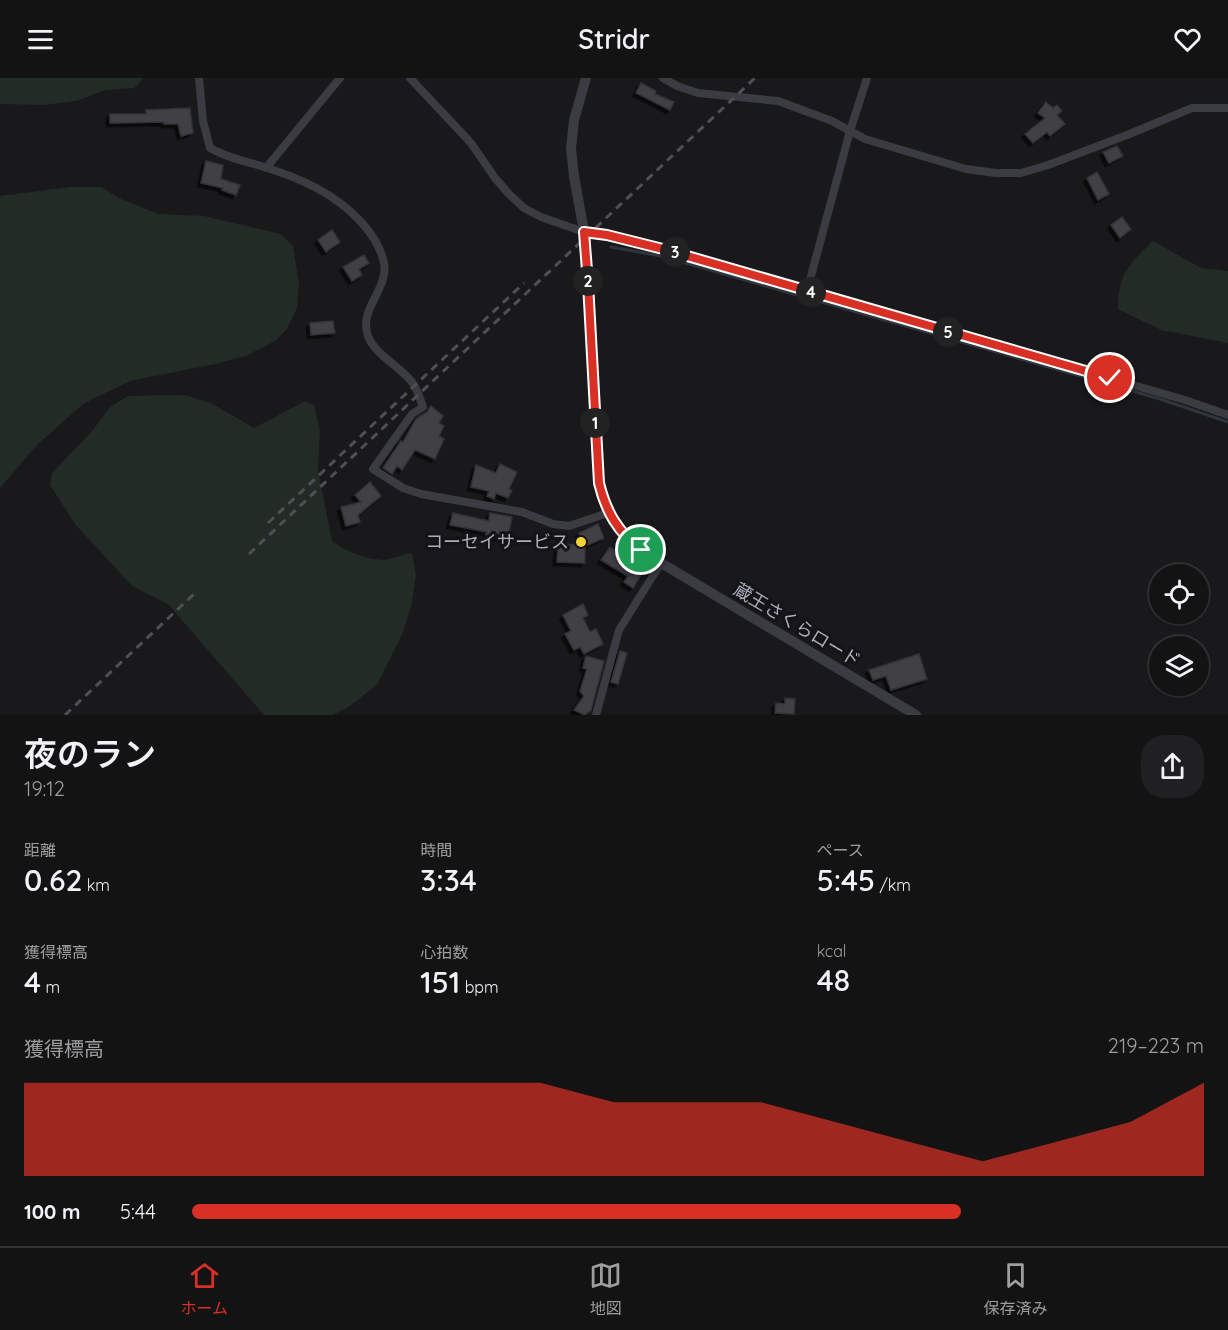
<!DOCTYPE html>
<html lang="ja">
<head>
<meta charset="utf-8">
<style>
	:root { --surface:#131314; --page:#202022; --text:#f1f3f6; --muted:#9d9ea0; --line:#323234; --accent:#d93025 }
	body { margin:0; font-family:Quicksand,"Noto Sans JP",sans-serif; background:var(--page); color:var(--text); height:100vh; display:flex; flex-direction:column; font-size:22px; white-space:nowrap }
	* { box-sizing:border-box; margin:0 }
	p { font-size:20px; color:var(--muted) }
	.icon { flex:none; width:33px; height:33px; fill:none; stroke:currentColor; stroke-width:2; stroke-linecap:round; stroke-linejoin:round }
	.map { position:relative; height:637px; overflow:hidden }
	.drawer { display:flex; flex-direction:column; background:var(--surface); flex:1 }
	.drawer>* { flex:none }
	.buttons { position:absolute; left:1149px; top:486px; display:grid; gap:12px }
	.buttons a { display:grid; place-items:center; width:60px; height:60px; border-radius:50%; background:var(--surface); box-shadow:0 2px 4px #0004,0 0 0 2px var(--line); font-size:30px }
	.pin { position:absolute; display:grid; place-items:center; width:51px; height:51px; color:#fff; margin:-26px; border:3px solid #fff; border-radius:50%; box-shadow:0 2px 6px #0007 }
	.km { position:absolute; width:30px; height:30px; margin:-15px; border-radius:50%; background:#222; color:#fff; font-size:16px; line-height:30px; text-align:center }
	.round { display:grid; place-items:center; flex:none; width:63px; height:63px; border-radius:24px; background:var(--page) }
	.head { display:flex; align-items:center; justify-content:space-between; height:102px; padding:0 24px }
	h1 { font-size:33px; font-weight:600; line-height:45px }
	.metrics { display:grid; grid-template-columns:repeat(3,1fr); gap:9px; height:102px; padding:6px 24px }
	.metrics div { display:grid; align-content:center }
	.metrics b { font-size:30px; font-weight:600 }
	.metrics small { font-size:16px; font-weight:400 }
	.metrics p { font-size:16px }
	.chart { height:168px; padding:12px 24px }
	.chart p { display:flex; justify-content:space-between }
	.chart svg { width:100%; height:108px; margin-top:6px; fill:var(--accent); opacity:.7 }
	ul { padding:0 24px; list-style:none; font-size:20px }
	li { display:grid; grid-template-columns:96px 72px 1fr; align-items:center; height:45px }
	li i { height:15px; border-radius:8px; background:var(--accent) }
	header { display:flex; justify-content:space-between; align-items:center; height:78px; padding:0 24px; background:var(--surface); font-size:27px; font-weight:600 }
	.tab-bar { display:flex; justify-content:space-around; align-items:center; height:84px; border-top:2px solid var(--line); background:var(--surface); font-size:16px; color:var(--muted) }
	.tab-bar a { display:grid; justify-items:center; gap:3px }
	.tab-bar .on { color:var(--accent) }
	.map>svg:first-child { display:block }
</style>
</head>
<body>
<header><svg class="icon" aria-label="menu" viewBox="0 0 24 24"><path d="M4 6h16M4 12h16M4 18h16"/></svg>Stridr<svg class="icon" aria-label="heart" viewBox="0 0 24 24"><path d="M12 20l-8-8c-3-5 5-10 8-4 3-6 11-1 8 4z"/></svg></header>
<div class="map">
<svg width="1228" height="637" viewBox="0 0 1228 637">
	<defs>
		<filter id="shadow"><feDropShadow dx="-3.5" dy="3.5" stdDeviation="0" flood-color="#0009"/></filter>
	</defs>
	<rect width="100%" height="100%" fill="#19191b"/>
	<g fill="#222b25">
		<path d="M0,0H144L134,10L105,12L76,23L43,27L0,26Z"/>
		<path d="M70,109H101L121,121L159,136L204,138L281,156L293,168L299,206L297,230L287,251L275,263L246,278L215,286L130,303L83,326L37,367L0,410V118Z"/>
		<path d="M1153,163L1201,190L1228,193V265L1161,252L1118,231C1118,195 1129,187 1153,163Z"/>
		<path d="M185,317L211,325L254,350L305,323L314,327L320,353L318,392L332,463C347,474 365,481 383,482C388,482 404,476 412,475L416,497L412,525L402,557L377,607L347,630L333,637H264L168,526L132,508L75,446L50,407L52,395L93,352L110,329L128,318Z"/>
	</g>
	<g fill="none" stroke-linecap="round" stroke-linejoin="round">
		<path stroke="#2e353f" stroke-width="3" d="M611,169L661,178L1160,321L1228,344"/>
	</g>
	<g fill="#404145" stroke="#333337" stroke-width="1.5" filter="url(#shadow)">
		<path d="M641,5L656,13L655,16L674,24L670,32L636,15Z"/>
		<path d="M1046,24L1053,30L1057,27L1062,33L1057,37L1065,46L1050,58L1047,54L1033,65L1025,56L1045,40L1038,35Z"/>
		<path d="M190,30L193,55L181,58L178,46H164V44L110,45V36H146V32Z"/>
		<path d="M1117,68L1123,78L1109,85L1103,74Z"/>
		<path d="M206,83L223,87L221,101L240,107L236,117L222,112L223,110L201,105Z"/>
		<path d="M1097,94L1109,116L1098,122L1087,100Z"/>
		<path d="M1122,139L1131,151L1120,160L1111,147Z"/>
		<path d="M332,152L340,164L326,174L318,162Z"/>
		<path d="M364,177L369,185L359,191L362,197L352,203L343,189Z"/>
		<path d="M333,243L335,255L311,257L310,245Z"/>
		<path d="M431,328L443,338L439,345L444,348L439,358L444,361L435,381L415,372L402,392L397,388L392,396L383,390L401,363L403,364L416,341L427,334Z"/>
		<path d="M500,386L517,394L509,411L512,412L508,420L496,415L494,421L487,418L489,413L471,409L476,387L496,395Z"/>
		<path d="M370,404L381,418L358,437L360,444L346,448L341,429L361,424L355,417Z"/>
		<path d="M453,435L489,443L490,435L512,439L508,461L486,457L487,454L450,447Z"/>
		<path d="M598,446L604,460L585,468V485L557,484L558,466L585,467L579,455Z"/>
		<path d="M610,469L630,484L627,489L641,497L633,510L624,504L628,498L601,482Z"/>
		<path d="M583,526L588,537L583,540L590,554L596,551L603,566L584,576L580,569L574,572L565,556L571,553L563,537Z"/>
		<path d="M620,573L627,575L618,606L611,604Z"/>
		<path d="M919,576L927,601L891,612L886,598L873,602L869,592Z"/>
		<path d="M586,578L604,583L591,632L585,637L574,632L584,618L580,613L587,591L583,590Z"/>
		<path d="M785,620L795,621L794,636L775,635L776,625L785,626Z"/>
	</g>
	<g fill="none" stroke-linecap="round" stroke-linejoin="round">
		<g stroke="#3b3c42" stroke-width="8">
			<path d="M199,0L203,43L210,70C226,79 243,83 261,88C300,100 335,115 362,145C372,156 381,171 384,185C389,211 358,231 368,258C375,277 400,288 412,304C417,310 420,321 423,329L412,336L373,391L403,410L421,416L522,434L553,446L569,448L608,435"/>
			<path d="M410,0L471,65L495,100L509,116L524,130L541,139L584,154L607,157L663,171L1185,322L1228,337"/>
			<path d="M663,0L677,8L698,15L778,23L832,43L865,61L966,91L996,95H1021L1048,87L1127,57L1192,30H1228"/>
			<path d="M266,90L340,0"/>
			<path d="M807,213L850,53L867,0"/>
			<path d="M596,637L619,552L661,485"/>
		</g>
		<path stroke="#3b3c42" stroke-width="10" d="M586,0L574,42L571,71L574,98L584,154L588,205L597,389L603,422L608,435L628,462L641,473L916,637"/>
		<g stroke="#4e4f57" stroke-width="3" stroke-dasharray="8 6" stroke-linecap="butt">
			<path d="M268,445L524,205"/>
			<path d="M249,476L755,0"/>
			<path d="M65,637L194,516"/>
		</g>
	</g>
	<g fill="none" stroke-linecap="round" stroke-linejoin="round">
		<defs>
			<path id="route" d="M641,472C618,454 606,434 599,405L588,205L584,154L607,157L663,171L1110,300"/>
		</defs>
		<use href="#route" stroke="#fff" stroke-width="12"/>
		<use href="#route" stroke="#d93025" stroke-width="8"/>
	</g>
	<circle fill="#f4d337" stroke="#141416" stroke-width="2" cx="581" cy="464" r="6"/>
	<g text-anchor="middle" stroke-width="6" stroke-linejoin="round" paint-order="stroke">
		<g font-size="18" fill="#abadbb" stroke="#141416" text-anchor="end">
			<text x="569" y="470">コーセイサービス</text>
		</g>
		<g font-size="18" fill="#abadbb" stroke="#141416">
			<text transform="translate(797 547) rotate(31)" y="6">蔵王さくらロード</text>
		</g>
	</g>
</svg>
<div class="buttons">
<a><svg class="icon" aria-label="locate" viewBox="0 0 24 24"><circle cx="12" cy="12" r="6"/><path d="M12 2v4M12 18v4M2 12h4M18 12h4"/></svg></a>
<a><svg class="icon" aria-label="layers" viewBox="0 0 24 24"><path d="M12 4l9 5-9 5-9-5zM3 14l9 5 9-5"/></svg></a>
</div>
<div class="pin" style="left:641px;top:472px;background:#1e9e55"><svg class="icon" aria-label="arrive" viewBox="0 0 24 24"><path d="M6 21V4h12l-3 4 3 4H6"/></svg></div>
<div class="pin" style="left:1110px;top:300px;background:#d93025"><svg class="icon" aria-label="check" viewBox="0 0 24 24"><path d="M5 12l5 5 9-10"/></svg></div>
<b class="km" style="left:595px;top:345px">1</b>
<b class="km" style="left:588px;top:203px">2</b>
<b class="km" style="left:675px;top:174px">3</b>
<b class="km" style="left:811px;top:214px">4</b>
<b class="km" style="left:948px;top:254px">5</b>
</div>
<section class="drawer">
<div class="head"><div><h1>夜のラン</h1><p>19:12</p></div><a class="round"><svg class="icon" aria-label="share" viewBox="0 0 24 24"><path d="M12 15V3M7 8l5-5 5 5M5 13v7h14v-7"/></svg></a></div>
<div class="metrics">
<div><p>距離</p><b>0.62<small> km</small></b></div>
<div><p>時間</p><b>3:34</b></div>
<div><p>ペース</p><b>5:45<small> /km</small></b></div>
</div>
<div class="metrics">
<div><p>獲得標高</p><b>4<small> m</small></b></div>
<div><p>心拍数</p><b>151<small> bpm</small></b></div>
<div><p>kcal</p><b>48</b></div>
</div>
<div class="chart"><p><span>獲得標高</span>219–223 m</p>
<svg viewBox="0 0 160 44" preserveAspectRatio="none"><path d="M0 44V6L10 6L20 6L30 6L40 6L50 6L60 6L70 6L80 14L90 14L100 14L110 22L120 30L130 38L140 30L150 22L160 6V44z"/></svg>
</div>
<ul>
<li><b>100 m</b>5:44<i style="width:76%"></i></li>
</ul>
</section>
<nav class="tab-bar">
<a class="on"><svg class="icon" aria-label="home" viewBox="0 0 24 24"><path d="M3 11l9-7 9 7M6 9v11h12V9"/></svg>ホーム</a>
<a><svg class="icon" aria-label="map" viewBox="0 0 24 24"><path d="M3 6l6-2 6 2 6-2v14l-6 2-6-2-6 2zM9 4v14M15 6v14"/></svg>地図</a>
<a><svg class="icon" aria-label="saved" viewBox="0 0 24 24"><path d="M7 4h10v16l-5-4-5 4z"/></svg>保存済み</a>
</nav>
</body>
</html>
